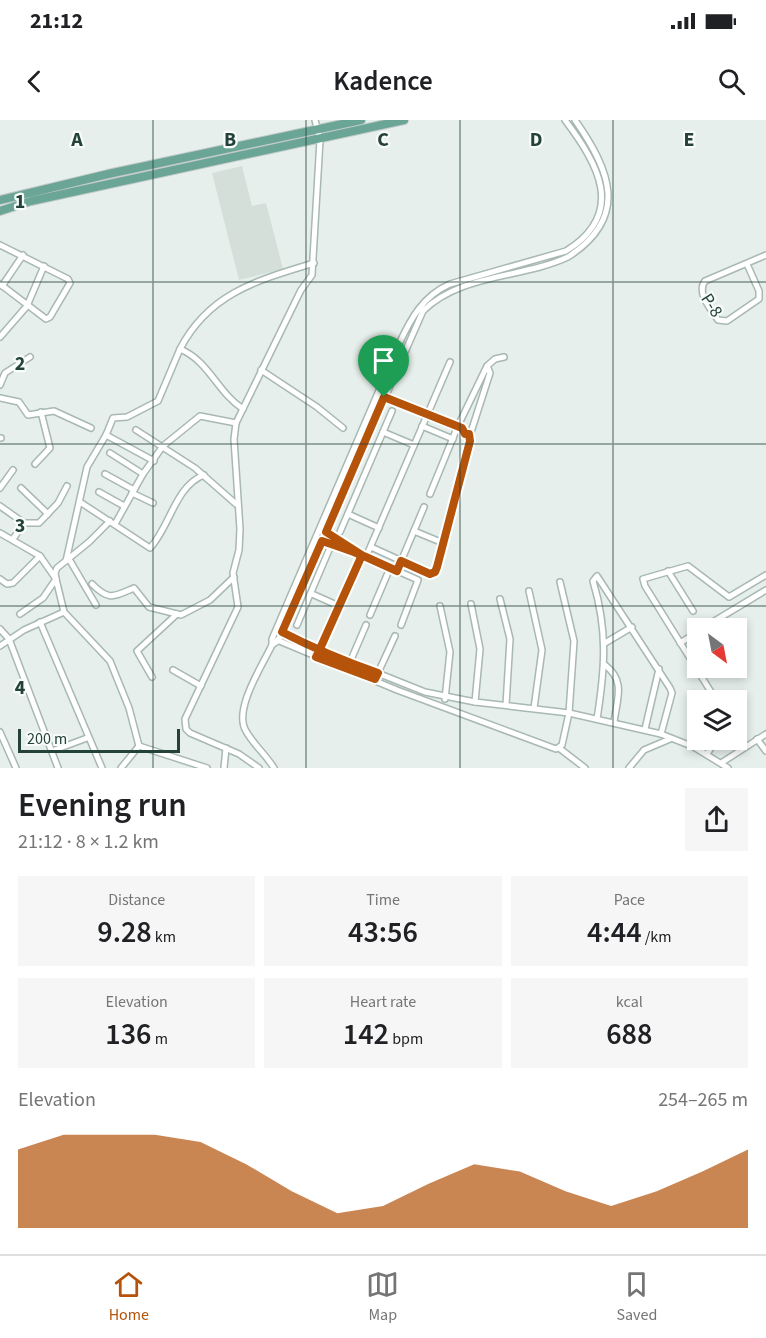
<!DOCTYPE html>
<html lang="en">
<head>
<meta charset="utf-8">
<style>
	:root { --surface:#fff; --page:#f6f6f6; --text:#202124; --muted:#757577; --line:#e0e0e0; --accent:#b45309 }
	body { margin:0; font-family:"Source Sans 3",sans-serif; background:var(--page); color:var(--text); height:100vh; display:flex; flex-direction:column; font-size:22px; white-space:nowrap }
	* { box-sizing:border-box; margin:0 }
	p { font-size:20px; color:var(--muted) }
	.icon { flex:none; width:33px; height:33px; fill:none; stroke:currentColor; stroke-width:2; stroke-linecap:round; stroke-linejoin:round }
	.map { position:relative; height:648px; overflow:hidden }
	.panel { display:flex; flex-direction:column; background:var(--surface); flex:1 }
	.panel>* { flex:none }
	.needle { width:39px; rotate:148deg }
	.buttons { position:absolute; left:687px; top:498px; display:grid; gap:12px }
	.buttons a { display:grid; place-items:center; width:60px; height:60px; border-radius:0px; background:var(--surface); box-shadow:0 3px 9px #0003; font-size:30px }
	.scale { position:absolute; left:18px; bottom:15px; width:162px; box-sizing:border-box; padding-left:6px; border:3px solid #24423a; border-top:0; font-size:16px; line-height:21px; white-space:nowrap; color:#24423a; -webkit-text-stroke:4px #f7fbf9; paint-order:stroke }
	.pin { position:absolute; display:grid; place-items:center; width:51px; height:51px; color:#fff; margin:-62px -26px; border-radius:50% 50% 50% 0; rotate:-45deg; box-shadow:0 0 6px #0007 }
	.pin .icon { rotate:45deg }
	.round { display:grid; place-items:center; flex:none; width:63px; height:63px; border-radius:0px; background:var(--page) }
	.summary { display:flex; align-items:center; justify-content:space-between; height:102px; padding:0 18px }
	h1 { font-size:33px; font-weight:600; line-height:45px }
	.stats { display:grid; grid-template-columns:repeat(3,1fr); gap:9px; height:102px; padding:6px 18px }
	.stats div { display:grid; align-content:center; border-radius:0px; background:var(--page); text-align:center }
	.stats b { font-size:30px; font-weight:600 }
	.stats small { font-size:16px; font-weight:400 }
	.stats p { font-size:16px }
	.chart { height:168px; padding:12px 18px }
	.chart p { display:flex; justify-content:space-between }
	.chart svg { width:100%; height:108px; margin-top:6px; fill:var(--accent); opacity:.7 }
	.status { display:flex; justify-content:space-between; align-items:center; height:42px; padding:0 30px; background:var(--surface); direction:ltr }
	.status svg { height:16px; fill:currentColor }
	header { display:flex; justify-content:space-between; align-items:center; height:78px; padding:0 18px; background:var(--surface); font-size:27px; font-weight:600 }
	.menu { display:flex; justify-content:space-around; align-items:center; height:84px; border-top:2px solid var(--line); background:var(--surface); font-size:16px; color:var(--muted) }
	.menu a { display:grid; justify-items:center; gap:3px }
	.menu .selected { color:var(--accent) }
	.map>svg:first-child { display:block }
</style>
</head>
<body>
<div class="status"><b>21:12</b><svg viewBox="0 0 49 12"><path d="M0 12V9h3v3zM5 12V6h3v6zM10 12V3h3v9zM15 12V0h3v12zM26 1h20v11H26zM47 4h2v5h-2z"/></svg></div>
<header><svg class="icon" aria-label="back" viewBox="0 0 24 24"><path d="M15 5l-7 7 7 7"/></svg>Kadence<svg class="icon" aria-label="search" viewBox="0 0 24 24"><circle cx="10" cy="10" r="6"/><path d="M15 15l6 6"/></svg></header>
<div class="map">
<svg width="766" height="648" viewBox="0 0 766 648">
	<rect width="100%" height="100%" fill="#e6efeb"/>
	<path fill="#d4dfda" d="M242,46L252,86L266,83L283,149L239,160L212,53Z"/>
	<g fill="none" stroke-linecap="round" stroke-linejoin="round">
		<defs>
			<g id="street">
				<path d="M565,0C598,44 627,93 566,131L450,164C423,176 411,198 399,224L272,519V525L278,521L423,191C460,154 523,158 568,137C630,97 610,50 575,0"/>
				<path d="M0,125L68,159L70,163L50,197L46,199L0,164"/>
				<path d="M747,144L759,171V179L727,201L718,200C711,189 696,173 705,161L766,135"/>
				<path d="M2,166L23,135"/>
				<path d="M0,217L27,186L44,146"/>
				<path d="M180,229C209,173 258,160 314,143"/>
				<path d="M487,246L490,253L471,312L465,314L462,308H457L487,246L495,239L504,237"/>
				<path d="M261,250L317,287L343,308"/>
				<path d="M0,265L5,253L30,237"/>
				<path d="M381,276L457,308L430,374"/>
				<path d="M0,278L19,282L28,295L54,291L91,308"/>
				<path d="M422,306L453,319"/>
				<path d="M136,310L195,348L236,384"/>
				<path d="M383,312L414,325"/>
				<path d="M0,318H1"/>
				<path d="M110,333L143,354"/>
				<path d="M154,341L106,315L113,298L127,297L158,281L180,229C209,241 217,272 243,289"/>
				<path d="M35,344L50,328L41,292"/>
				<path d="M105,354L134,370"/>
				<path d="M0,368L13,350"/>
				<path d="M21,368L48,394"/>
				<path d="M99,372L124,386"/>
				<path d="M132,373L153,383"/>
				<path d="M80,382L150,428C170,407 175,366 204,355"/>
				<path d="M0,386L24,403H39L58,383L67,366"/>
				<path d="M348,394L379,408"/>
				<path d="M115,404L143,354L163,326L200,296L236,303"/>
				<path d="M414,411L443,423"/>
				<path d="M340,412L392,291"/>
				<path d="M0,413L40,436L56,459L64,492L110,541L129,588L139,626"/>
				<path d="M13,419L24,403"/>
				<path d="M320,420L353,431L324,411"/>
				<path d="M371,427L430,454L435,452L470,321L469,314"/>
				<path d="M353,431L418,460L401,505"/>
				<path d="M366,437L450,242"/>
				<path d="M69,439L96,485"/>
				<path d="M66,441L87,347L106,315"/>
				<path d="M397,451L424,387"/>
				<path d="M668,451L693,491"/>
				<path d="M0,459L7,464L13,463L40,436"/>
				<path d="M92,464C109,481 113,477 134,468L149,487L181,495L210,480L234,457"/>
				<path d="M529,471L542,530L534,588"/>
				<path d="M312,474L339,486"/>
				<path d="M500,479L510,519L506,585"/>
				<path d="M471,484L480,529L475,582"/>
				<path d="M440,486L450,532L445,579"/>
				<path d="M20,494L43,478L56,459L55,453L57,448L89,422L110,401"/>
				<path d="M370,495L390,448"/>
				<path d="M40,502L102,648"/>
				<path d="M297,505L329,430"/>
				<path d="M703,508L766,470"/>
				<path d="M0,509L9,519L58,648"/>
				<path d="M281,511L337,539L350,542L425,572L475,582L569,593L661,614L672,573L670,568L597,456L593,461C608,511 605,548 597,599"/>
				<path d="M277,520L397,570L556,629L562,625L569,593L574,521L560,462"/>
				<path d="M605,523L632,507"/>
				<path d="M680,523L698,512"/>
				<path d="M272,525C262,546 233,590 246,611C253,624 266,635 274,648"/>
				<path d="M0,526L24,510L64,492"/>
				<path d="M318,533L362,435"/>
				<path d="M350,542L366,505"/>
				<path d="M605,545C626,561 617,579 614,602"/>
				<path d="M173,550L201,566"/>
				<path d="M377,555L395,516"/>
				<path d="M152,557L137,531L177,494"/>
				<path d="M716,580L645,466L643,459L688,446L729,477L766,455"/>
				<path d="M645,609L659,549"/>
				<path d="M0,612L16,648"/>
				<path d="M661,614L694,627L728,648"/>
				<path d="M757,619L766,631"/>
				<path d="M139,626L207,648"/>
				<path d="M559,628L585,648"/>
				<path d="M52,631L87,618"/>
				<path d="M707,634L716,620"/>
				<path d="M721,643L766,614"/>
				<path d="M121,648L139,626"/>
				<path d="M224,648L226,628"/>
				<path d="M259,648L239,634L190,613L186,609L185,599L238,487L233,453L239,430L240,409L234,319L236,303L301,170L312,155L320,20L315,0"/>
				<path d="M629,648L644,630L670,619"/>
			</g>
			<g id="primary">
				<path d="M0,80L108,54L361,0"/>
				<path d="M0,91L31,81L404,0"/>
			</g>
		</defs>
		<use href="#street" stroke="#a8b8b2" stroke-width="8"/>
		<use href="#primary" stroke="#c2cac8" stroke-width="10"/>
		<use href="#street" stroke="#fff" stroke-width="5"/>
		<use href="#primary" stroke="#6aa596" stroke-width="8"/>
	</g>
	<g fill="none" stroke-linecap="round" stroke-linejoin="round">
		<defs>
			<path id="route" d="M384,277L326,412L362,435L319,531L316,537L375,559L378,553C344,541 313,528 282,512L322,421C337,426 352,431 366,437L397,451L401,441L430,454L435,452L437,447L470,321L469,314H465L462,308L384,277"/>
		</defs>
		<use href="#route" stroke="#fff" stroke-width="12"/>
		<use href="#route" stroke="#b45309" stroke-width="8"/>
	</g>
	<path fill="none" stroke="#24423a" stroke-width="1.5" stroke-opacity="0.55" d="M153,0V648M306,0V648M460,0V648M613,0V648M0,162H766M0,324H766M0,486H766"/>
	<g text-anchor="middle" stroke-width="4.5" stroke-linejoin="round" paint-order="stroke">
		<g font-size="18" fill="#24423a" stroke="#f7fbf9">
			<text transform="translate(712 185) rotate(57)" y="6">P-8</text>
		</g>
	</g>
	<g font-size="20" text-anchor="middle" font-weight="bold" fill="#24423a" stroke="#f7fbf9" stroke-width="4.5" stroke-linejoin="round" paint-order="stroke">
		<text x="77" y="26">A</text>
		<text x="230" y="26">B</text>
		<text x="383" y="26">C</text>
		<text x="536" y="26">D</text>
		<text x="689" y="26">E</text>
		<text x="20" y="88">1</text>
		<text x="20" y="250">2</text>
		<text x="20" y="412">3</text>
		<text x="20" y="574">4</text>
	</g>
</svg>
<div class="buttons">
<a><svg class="needle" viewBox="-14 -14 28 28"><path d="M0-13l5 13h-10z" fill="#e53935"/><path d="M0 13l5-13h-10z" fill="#757577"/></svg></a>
<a><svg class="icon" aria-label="layers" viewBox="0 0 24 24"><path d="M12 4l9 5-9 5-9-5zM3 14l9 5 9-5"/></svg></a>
</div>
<div class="scale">200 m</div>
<div class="pin" style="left:384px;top:277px;background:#1e9e55"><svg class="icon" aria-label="arrive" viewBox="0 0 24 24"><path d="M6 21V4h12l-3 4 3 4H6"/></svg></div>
</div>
<section class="panel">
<div class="summary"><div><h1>Evening run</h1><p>21:12 · 8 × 1.2 km</p></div><a class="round"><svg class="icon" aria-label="share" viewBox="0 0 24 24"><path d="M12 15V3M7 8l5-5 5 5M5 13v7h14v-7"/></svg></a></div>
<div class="stats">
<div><p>Distance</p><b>9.28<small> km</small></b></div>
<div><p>Time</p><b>43:56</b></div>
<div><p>Pace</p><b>4:44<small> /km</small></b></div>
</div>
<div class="stats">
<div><p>Elevation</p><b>136<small> m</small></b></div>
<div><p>Heart rate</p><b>142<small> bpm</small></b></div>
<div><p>kcal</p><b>688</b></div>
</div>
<div class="chart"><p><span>Elevation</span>254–265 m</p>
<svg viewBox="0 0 160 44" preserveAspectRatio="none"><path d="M0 44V12L10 6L20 6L30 6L40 9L50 18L60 29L70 38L80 35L90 26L100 18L110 21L120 29L130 35L140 29L150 21L160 12V44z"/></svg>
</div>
</section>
<nav class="menu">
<a class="selected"><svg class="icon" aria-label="home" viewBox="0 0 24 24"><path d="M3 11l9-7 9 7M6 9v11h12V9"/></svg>Home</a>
<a><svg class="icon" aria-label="map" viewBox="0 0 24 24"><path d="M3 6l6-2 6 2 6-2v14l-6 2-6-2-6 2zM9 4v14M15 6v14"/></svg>Map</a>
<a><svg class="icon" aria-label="saved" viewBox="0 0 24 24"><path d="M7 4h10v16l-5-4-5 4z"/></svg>Saved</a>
</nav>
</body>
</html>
